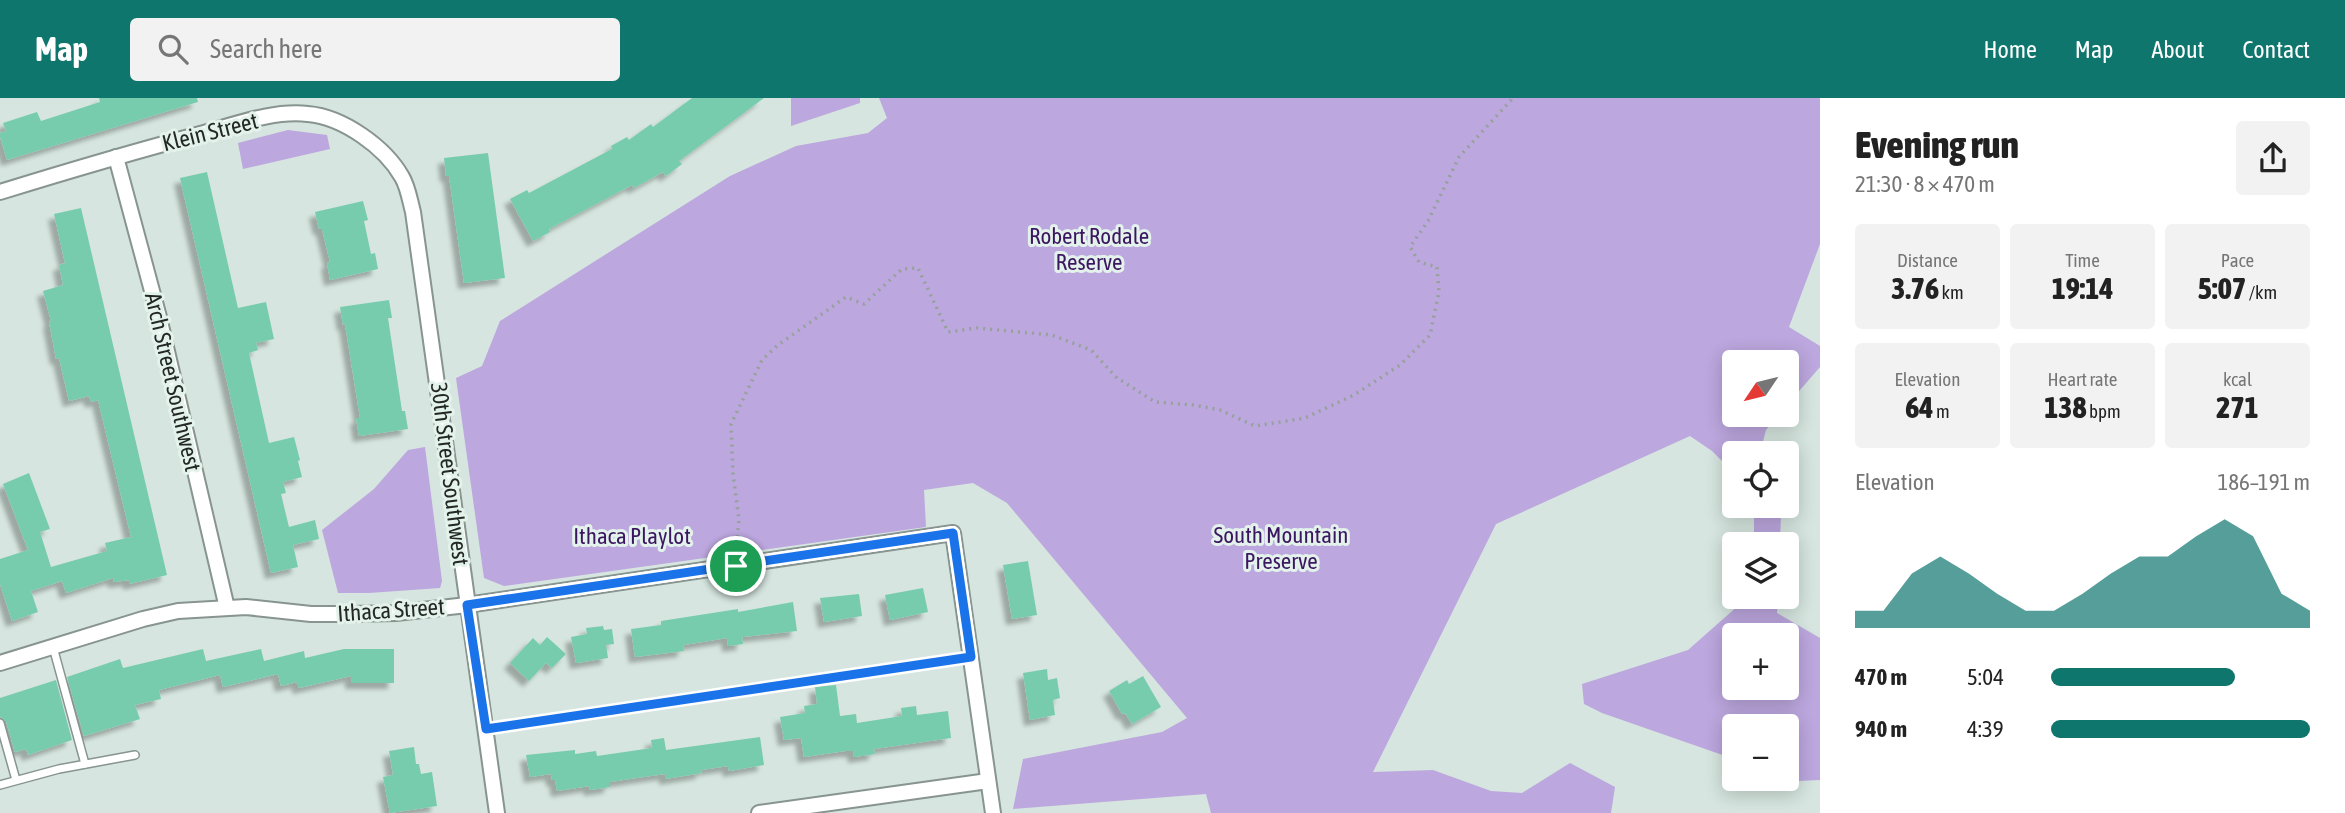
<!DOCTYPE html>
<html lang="en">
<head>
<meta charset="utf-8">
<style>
	:root { --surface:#fff; --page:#f2f2f2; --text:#222; --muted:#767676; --accent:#0f766e }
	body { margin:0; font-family:"Asap Condensed",sans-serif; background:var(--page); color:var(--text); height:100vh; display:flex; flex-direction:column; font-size:26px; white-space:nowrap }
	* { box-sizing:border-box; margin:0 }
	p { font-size:23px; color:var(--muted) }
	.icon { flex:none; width:38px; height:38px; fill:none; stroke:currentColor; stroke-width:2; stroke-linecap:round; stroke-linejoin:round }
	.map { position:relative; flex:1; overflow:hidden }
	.details { display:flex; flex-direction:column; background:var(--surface); width:525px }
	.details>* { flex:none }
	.needle { width:46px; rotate:235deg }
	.tools { position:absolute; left:1722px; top:252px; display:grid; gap:14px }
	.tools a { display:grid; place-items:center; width:77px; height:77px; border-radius:7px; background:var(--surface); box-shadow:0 4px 18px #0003; font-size:35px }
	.pin { position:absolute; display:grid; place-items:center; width:60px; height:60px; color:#fff; margin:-30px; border:4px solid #fff; border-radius:50%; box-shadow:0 2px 7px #0007 }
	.round { display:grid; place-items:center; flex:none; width:74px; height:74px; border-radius:7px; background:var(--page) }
	.headline { display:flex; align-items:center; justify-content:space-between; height:119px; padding:0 35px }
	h1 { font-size:38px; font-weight:800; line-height:52px }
	.metrics { display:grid; grid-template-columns:repeat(3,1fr); gap:10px; height:119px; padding:7px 35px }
	.metrics div { display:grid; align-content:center; border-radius:7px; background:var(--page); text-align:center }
	.metrics b { font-size:30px; font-weight:800 }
	.metrics small { font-size:19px; font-weight:400 }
	.metrics p { font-size:19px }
	.chart { height:196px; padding:14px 35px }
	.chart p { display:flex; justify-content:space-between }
	.chart svg { width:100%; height:126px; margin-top:7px; fill:var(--accent); opacity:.7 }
	ul { padding:0 35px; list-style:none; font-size:23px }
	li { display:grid; grid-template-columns:112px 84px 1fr; align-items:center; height:52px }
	li i { height:18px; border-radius:9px; background:var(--accent) }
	header { display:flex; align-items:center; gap:42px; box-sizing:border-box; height:98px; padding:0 35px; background:var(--accent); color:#fff }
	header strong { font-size:33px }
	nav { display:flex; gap:38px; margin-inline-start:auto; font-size:24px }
	.search { width:490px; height:63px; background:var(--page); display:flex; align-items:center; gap:18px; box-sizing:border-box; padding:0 24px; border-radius:7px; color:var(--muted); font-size:26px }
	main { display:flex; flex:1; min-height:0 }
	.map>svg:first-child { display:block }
</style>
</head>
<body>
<header>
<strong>Map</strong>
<div class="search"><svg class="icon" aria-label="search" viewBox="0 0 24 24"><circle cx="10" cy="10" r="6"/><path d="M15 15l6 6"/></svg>Search here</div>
<nav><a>Home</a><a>Map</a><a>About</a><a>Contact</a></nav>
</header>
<main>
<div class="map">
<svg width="1820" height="715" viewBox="0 0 1820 715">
	<defs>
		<filter id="shadow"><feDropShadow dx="-6" dy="6" stdDeviation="2" flood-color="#0004"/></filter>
	</defs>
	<rect width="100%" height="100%" fill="#d6e5df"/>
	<g fill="#bca7de" fill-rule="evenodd">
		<path d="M791,0H860V5L791,28Z"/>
		<path d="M879,0H1820V146L1789,229L1820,248V269L1787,307V264H1734V317H1779L1766,332L1760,355H1734V375L1712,353L1690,338L1496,426L1373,674L1433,672L1491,693L1522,695L1570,665L1615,689L1611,715H1211L1206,696L1013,711L1023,661L1162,634L1187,620L1007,405L973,385L924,392L926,429L504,488L484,480L456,280L482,268L500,223L730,78L796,48L868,35L887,20Z"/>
		<path d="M288,32L327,37L330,51L243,71L238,45Z"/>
		<path d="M425,349L442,483L440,490L369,495H338L322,432L374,391L408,352Z"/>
		<path d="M1754,408H1778L1781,416L1780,446H1754Z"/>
		<path d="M1748,499H1778L1777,515L1820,540V682L1798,683L1787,679V628H1734V661L1602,615L1584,606L1582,586L1688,552ZM1734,537H1787V590H1734Z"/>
	</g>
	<g fill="#77ccae" filter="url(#shadow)">
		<path d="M99,0H197L198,4L7,62L0,39V35L6,33L3,25L37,14L41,23L100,4Z"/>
		<path d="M692,0H764L679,63L682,66L666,78L663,74L634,90L632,87L549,131L550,134L533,143L510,101L527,92L529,95L612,51L611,48L627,39L629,42L651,26L653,29Z"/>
		<path d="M488,55L505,180L464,185L449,78H446L444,60Z"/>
		<path d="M207,74L238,210L266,204L274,241L256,245L258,252L249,255L269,345L294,339L300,362L298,363L302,379L283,384L286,395L281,396L289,429L315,422L319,441L293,447L298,469L271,475L180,80Z"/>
		<path d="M363,103L368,122L364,123L371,156L375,155L378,171L330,182L327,165L330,164L322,131H319L315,114Z"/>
		<path d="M81,110L167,477L129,486V482L114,484L113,480L66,495L62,483L31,493L38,514L12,523L0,486V461L28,452L3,386L29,375L50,431L40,434L51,469L107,453L105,445L131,439L98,302L91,304L89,298L69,303L59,260L56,261L49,224L51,223L43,193L63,187L59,167L65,165L54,116Z"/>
		<path d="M389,202L392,220H388L402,313H405L408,331L359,338L356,320H360L345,226L343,227L340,209Z"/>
		<path d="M1028,463L1037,517L1012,521L1003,467Z"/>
		<path d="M923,490L928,514L890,522L885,497Z"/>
		<path d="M859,496L862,518L824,524L820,500Z"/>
		<path d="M793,504L797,533L742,539L743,546L728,548L727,540L683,547L684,553L635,559L631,531L661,527V523L738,511V514Z"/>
		<path d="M603,528L604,532L612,531L614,546L606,547L608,560L576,565L571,539L587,536L586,530Z"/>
		<path d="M547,539L566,556L552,570L546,565L529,583L510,565L533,540L540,547Z"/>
		<path d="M203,551L206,563L261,551L264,563L304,553L305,560L344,551H394V585H351V578L299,590L297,584L281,588L278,576L223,589L220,577L159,592L161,601L135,607L140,621L84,638L67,579L120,561L123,570Z"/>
		<path d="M1047,571L1048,582L1057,580L1060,600L1053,602L1055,617L1030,622L1023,575Z"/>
		<path d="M1143,578L1161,609L1132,626L1125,615L1122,616L1109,593L1127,582L1129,586Z"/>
		<path d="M56,582L72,642L28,657L26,651L15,654L6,623L0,619V600Z"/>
		<path d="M836,587L840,618L856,616L857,625L902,618L901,610L916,608L917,617L948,613L951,640L874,651L875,656L854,659L853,653H845L804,659L801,640L784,642L780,619L805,615L804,608L817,606L815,589Z"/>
		<path d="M760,639L764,667L729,673L728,668L701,672L702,675L665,681V676L636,680L610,684V689L590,692L589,688L557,693L555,682H552L551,676L530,679L526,657L575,652V656L596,653L597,658L652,650L651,642L664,640L666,652Z"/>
		<path d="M414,649L416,666H419L421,676L432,674L437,708L390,715L383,679L393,677L389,653Z"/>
	</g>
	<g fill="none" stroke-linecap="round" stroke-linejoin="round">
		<defs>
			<g id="service">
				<path d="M53,549L85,666"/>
				<path d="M0,625L16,682"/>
				<path d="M486,631L971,559"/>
				<path d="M0,687L59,671L135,657"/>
			</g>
			<g id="minor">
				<path d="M116,59L159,219L227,510"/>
				<path d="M0,94C68,73 136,53 204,35C237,26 274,12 308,16C343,19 385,49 402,79C408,89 410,103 413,114L497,715"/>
				<path d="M0,565L143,521L178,513L246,509L311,516H351L396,515L467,507L953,435L993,715"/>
				<path d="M759,715L988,683"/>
			</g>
		</defs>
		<use href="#service" stroke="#87948f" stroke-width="10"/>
		<use href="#minor" stroke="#87948f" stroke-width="18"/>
		<path stroke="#96a19c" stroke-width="3.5" stroke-dasharray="2 5" stroke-linecap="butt" d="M736,453L739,422L733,376L731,326L762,262L778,247L846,199L864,206L902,171L918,170L948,234L977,230L1052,237L1091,252L1116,279L1155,304L1194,307L1220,312L1255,328L1305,320L1354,297L1400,267L1430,237L1439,194L1437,169L1419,164L1410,149L1428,123L1459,59L1513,0"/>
		<use href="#service" stroke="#fff" stroke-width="7"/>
		<use href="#minor" stroke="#fff" stroke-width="14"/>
	</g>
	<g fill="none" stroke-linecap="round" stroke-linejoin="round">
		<defs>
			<path id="route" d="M953,435L971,559L486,631L467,507Z"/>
		</defs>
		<use href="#route" stroke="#fff" stroke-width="14"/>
		<use href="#route" stroke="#1a73e8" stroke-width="9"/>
	</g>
	<g text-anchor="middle" stroke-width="6" stroke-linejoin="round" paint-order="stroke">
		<g font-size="23" fill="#232826" stroke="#e4f2ec">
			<text transform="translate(210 34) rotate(-14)" y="8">Klein Street</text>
			<text transform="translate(173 284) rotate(77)" y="8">Arch Street Southwest</text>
			<text transform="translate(450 376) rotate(83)" y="8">30th Street Southwest</text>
			<text transform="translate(391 512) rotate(-4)" y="8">Ithaca Street</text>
		</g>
		<g font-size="23" fill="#3c1761" stroke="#e4f2ec">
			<text x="1089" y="146">Robert Rodale<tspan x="1089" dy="26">Reserve</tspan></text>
			<text x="1281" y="445">South Mountain<tspan x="1281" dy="26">Preserve</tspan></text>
			<text x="632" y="446">Ithaca Playlot</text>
		</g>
	</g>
</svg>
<div class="tools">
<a><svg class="needle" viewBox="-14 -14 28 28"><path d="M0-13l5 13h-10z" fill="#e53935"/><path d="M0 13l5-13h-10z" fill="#767676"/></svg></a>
<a><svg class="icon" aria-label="locate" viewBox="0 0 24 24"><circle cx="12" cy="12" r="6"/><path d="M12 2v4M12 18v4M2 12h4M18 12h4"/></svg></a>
<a><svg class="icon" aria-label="layers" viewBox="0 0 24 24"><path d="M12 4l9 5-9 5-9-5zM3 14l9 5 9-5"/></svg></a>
<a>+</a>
<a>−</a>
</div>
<div class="pin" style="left:736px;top:468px;background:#1e9e55"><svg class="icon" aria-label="arrive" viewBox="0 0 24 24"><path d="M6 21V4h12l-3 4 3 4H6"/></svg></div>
</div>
<section class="details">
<div class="headline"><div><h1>Evening run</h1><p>21:30 · 8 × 470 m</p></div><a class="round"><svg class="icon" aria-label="share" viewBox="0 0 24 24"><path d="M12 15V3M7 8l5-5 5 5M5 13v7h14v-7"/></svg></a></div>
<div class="metrics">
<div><p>Distance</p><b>3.76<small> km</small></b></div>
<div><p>Time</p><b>19:14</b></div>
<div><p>Pace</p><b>5:07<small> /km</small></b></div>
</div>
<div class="metrics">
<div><p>Elevation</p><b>64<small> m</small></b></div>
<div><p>Heart rate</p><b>138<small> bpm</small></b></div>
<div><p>kcal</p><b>271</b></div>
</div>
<div class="chart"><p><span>Elevation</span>186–191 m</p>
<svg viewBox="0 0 160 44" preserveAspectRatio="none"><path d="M0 44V38L10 38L20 25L30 19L40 25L50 32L60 38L70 38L80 32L90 25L100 19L110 19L120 12L130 6L140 12L150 32L160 38V44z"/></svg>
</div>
<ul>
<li><b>470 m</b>5:04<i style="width:71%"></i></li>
<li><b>940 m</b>4:39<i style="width:100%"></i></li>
</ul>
</section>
</main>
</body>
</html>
